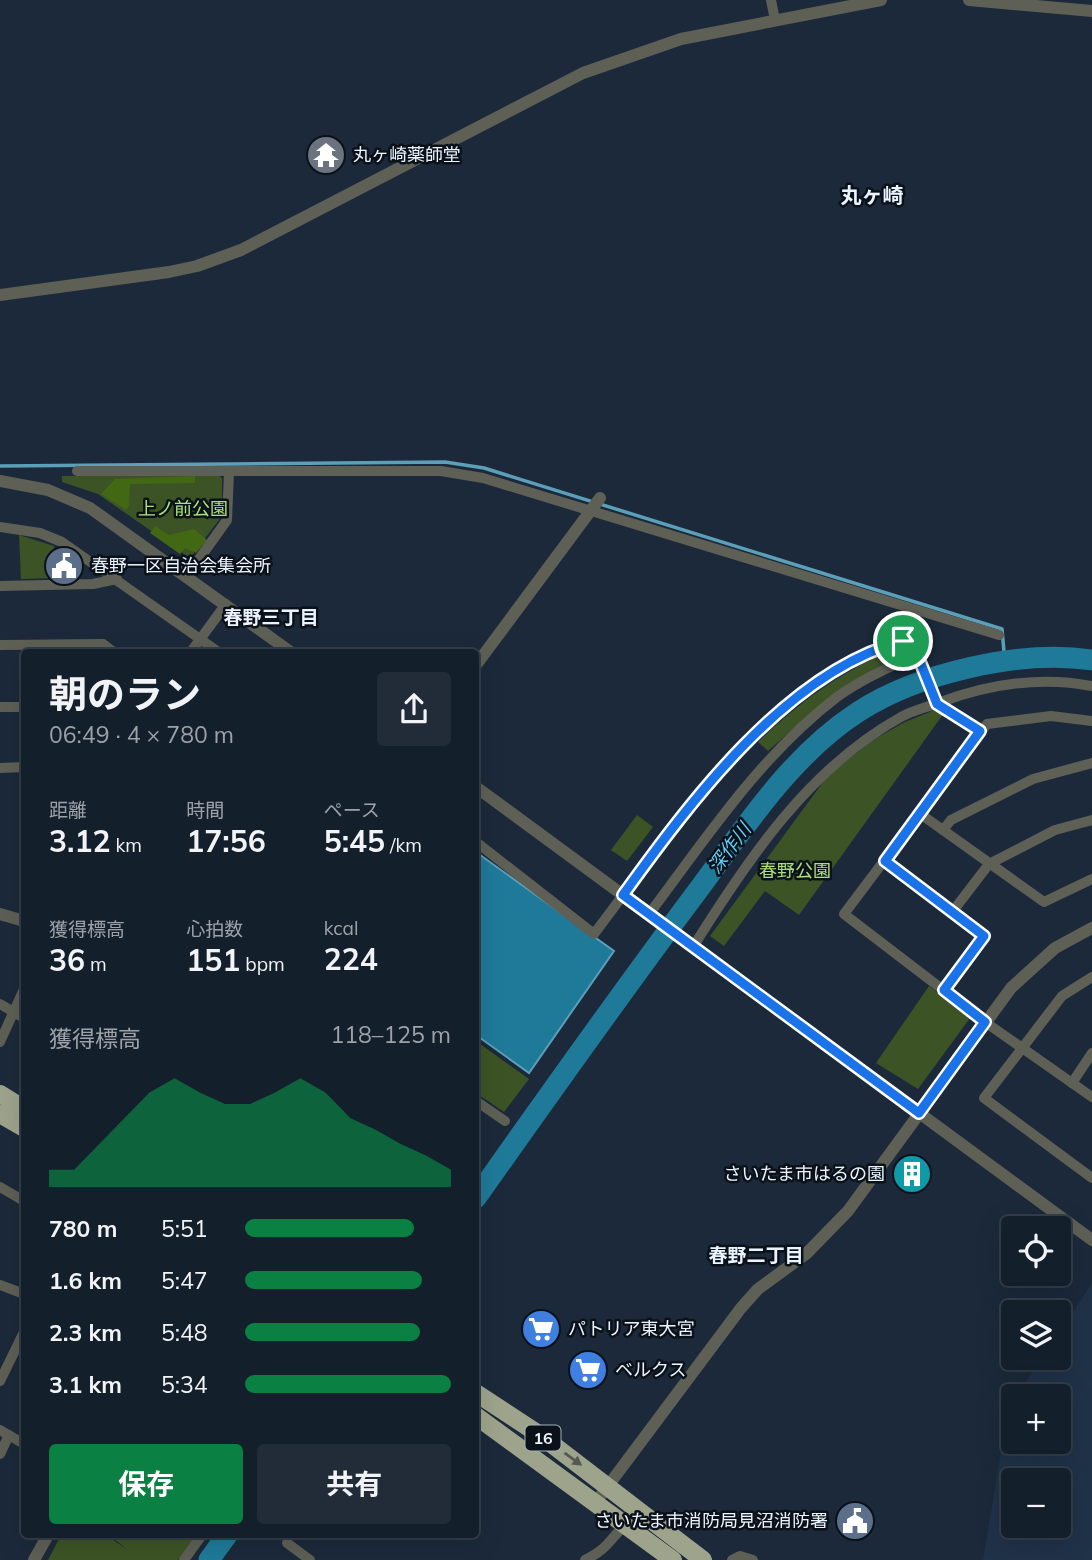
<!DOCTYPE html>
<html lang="ja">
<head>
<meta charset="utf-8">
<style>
	:root { --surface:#141f2c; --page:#212c38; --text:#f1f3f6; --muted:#9da2a9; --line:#333d48; --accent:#0b8043 }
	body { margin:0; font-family:Mulish,"Noto Sans JP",sans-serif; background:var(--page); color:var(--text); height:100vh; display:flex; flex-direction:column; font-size:26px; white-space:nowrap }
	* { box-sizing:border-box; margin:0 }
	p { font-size:23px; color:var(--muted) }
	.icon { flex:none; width:38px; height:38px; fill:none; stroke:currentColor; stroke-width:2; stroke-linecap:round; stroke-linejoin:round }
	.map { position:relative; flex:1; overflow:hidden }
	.sheet { position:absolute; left:21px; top:649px; width:458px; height:889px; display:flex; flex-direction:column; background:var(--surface); border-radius:7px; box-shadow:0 7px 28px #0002,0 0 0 2px var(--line) }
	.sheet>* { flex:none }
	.tools { position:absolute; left:1001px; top:1216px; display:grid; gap:14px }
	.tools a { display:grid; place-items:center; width:70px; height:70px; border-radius:7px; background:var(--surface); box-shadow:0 7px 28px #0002,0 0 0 2px var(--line); font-size:35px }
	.pin { position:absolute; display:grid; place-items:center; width:60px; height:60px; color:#fff; margin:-30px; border:4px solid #fff; border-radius:50%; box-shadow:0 2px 7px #0007 }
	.round { display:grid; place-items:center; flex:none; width:74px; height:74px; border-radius:7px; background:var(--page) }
	.overview { display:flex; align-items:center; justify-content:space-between; height:119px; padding:0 28px }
	h1 { font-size:38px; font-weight:700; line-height:52px }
	.stats { display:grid; grid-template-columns:repeat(3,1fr); gap:10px; height:119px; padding:7px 28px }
	.stats div { display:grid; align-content:center }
	.stats b { font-size:30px; font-weight:700 }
	.stats small { font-size:19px; font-weight:400 }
	.stats p { font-size:19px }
	.chart { height:196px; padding:14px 28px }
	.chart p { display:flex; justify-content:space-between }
	.chart svg { width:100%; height:126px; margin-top:7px; fill:var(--accent); opacity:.7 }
	.button { display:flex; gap:14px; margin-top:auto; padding:14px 28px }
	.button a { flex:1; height:80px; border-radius:7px; background:var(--accent); color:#fff; font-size:28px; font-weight:700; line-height:80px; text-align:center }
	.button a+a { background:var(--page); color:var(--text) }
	ul { padding:0 28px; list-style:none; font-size:23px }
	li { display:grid; grid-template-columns:112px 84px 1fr; align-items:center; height:52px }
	li i { height:18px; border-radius:9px; background:var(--accent) }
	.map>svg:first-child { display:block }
</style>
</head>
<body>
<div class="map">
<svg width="1092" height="1560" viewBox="0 0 1092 1560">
	<rect width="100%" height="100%" fill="#1b293a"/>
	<path fill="#203248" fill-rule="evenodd" d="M1092,1283V1560H983L1008,1409L1013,1401V1442H1059V1396H1016L1042,1358H1059V1333ZM1013,1480H1059V1526H1013Z"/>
	<g fill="#3c5425">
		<path d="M217,474L222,478V516L190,558L98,494L62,482V476Z"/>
		<path d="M19,535L54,546L55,578L21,579Z"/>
		<path d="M901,646L909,653L794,728L768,751L758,742C807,696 839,673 901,646Z"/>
		<path d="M937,709L944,713L799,915L765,891L724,946L710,936L829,774L873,740L905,722Z"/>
		<path d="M637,815L653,827L627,861L611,850Z"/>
		<path d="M929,986L970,1018L918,1089L876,1063Z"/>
		<path d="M476,1041L529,1079L504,1112L476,1093Z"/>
		<path d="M61,1535H106L128,1550L109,1535H197L178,1560H48Z"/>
	</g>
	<g fill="#436814">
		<path d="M195,476V483L130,484L129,506L126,510L101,494L115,479Z"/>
		<path d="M155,526L169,535L194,529L207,540L196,553L185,548L180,554L150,533Z"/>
	</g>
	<path fill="#1f7a99" stroke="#5c9fb8" stroke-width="2" d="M476,852L614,951L529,1073L476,1035Z"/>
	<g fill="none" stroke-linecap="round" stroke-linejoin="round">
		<path stroke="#5c9fb8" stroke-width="3.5" d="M0,466L445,462L484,468L1002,629L1005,663"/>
		<g stroke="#1f7a99" stroke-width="21">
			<path d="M476,1198C548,1096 621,993 696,893C744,829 790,756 858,712C918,673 1022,649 1092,660"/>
			<path d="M209,1560L227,1535"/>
		</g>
		<g stroke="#5e6056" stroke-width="10">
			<path d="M771,0L775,20"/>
			<path d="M77,471H441L483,478L999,635"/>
			<path d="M0,527L40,533L62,542L220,653"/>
			<path d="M187,576L227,520L229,472"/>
			<path d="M0,586L93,584L117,579"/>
			<path d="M903,641L917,654L937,704"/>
			<path d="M903,641L911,609"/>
			<path d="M0,645L103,644L115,653"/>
			<path d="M190,653L226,604"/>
			<path d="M937,704L980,731"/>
			<path d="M0,707H24"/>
			<path d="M1092,721L1051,716L987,724L844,914L985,1022L1092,1097"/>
			<path d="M0,768L24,767"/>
			<path d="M919,813L1044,902L1092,879"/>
			<path d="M943,830L951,820L1033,779L1092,763"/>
			<path d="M476,842L594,934C672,832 772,675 903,641"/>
			<path d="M885,861L984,936L944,990"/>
			<path d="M953,911L989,864L1055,830L1092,820"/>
			<path d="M649,914C707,837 760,756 837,697C862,679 890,667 917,654"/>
			<path d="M693,947C748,859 809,768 901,717C913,710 928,707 941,702C988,684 1042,676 1092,686"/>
			<path d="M1092,977L1062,996L984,1098L1092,1178"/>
			<path d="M0,1004L24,1018"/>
			<path d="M0,1042L24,989"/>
			<path d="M1072,1083L1092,1053"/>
			<path d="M476,1101L505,1121"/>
			<path d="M0,1187L24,1201"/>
			<path d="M0,1285L24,1294"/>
			<path d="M0,1381L24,1332"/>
			<path d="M0,1430L24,1444"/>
			<path d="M0,1454L9,1435"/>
			<path d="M287,1543L310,1560"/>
			<path d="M184,1560L202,1535"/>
			<path d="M585,1560C609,1548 608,1541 626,1524"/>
			<path d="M732,1560L740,1556L753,1560"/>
		</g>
		<g stroke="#5e6056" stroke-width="12">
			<path d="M969,0L1092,11"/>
			<path d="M0,295L169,272L197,266L241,250L583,73L681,39L881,0"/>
			<path d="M0,481L48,490L90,508L292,653"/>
			<path d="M476,665L600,498"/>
			<path d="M476,787L1092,1240"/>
			<path d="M0,914L24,921"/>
			<path d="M596,1502L741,1308L758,1289L806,1254L848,1211L1011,988L1055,948L1092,928"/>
			<path d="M34,1560L48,1535"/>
		</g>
		<g stroke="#9ea48c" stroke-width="18">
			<path d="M0,1094L24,1109"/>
			<path d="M0,1114L24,1128"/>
			<path d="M476,1393L540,1435L703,1560"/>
			<path d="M476,1416L673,1560"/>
		</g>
	</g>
	<defs><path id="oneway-solid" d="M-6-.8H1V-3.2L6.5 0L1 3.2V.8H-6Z" transform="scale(1.75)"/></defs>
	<use fill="#545a52" href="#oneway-solid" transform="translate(573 1459) rotate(36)"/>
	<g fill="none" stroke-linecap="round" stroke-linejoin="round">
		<defs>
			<path id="route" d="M903,641L917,654L937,704L980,731L885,861L984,936L944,990L985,1022L919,1113L623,895C690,802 787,671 903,641Z"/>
		</defs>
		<use href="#route" stroke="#fff" stroke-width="14"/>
		<use href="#route" stroke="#1a73e8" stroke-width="9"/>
	</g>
	<defs>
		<symbol id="temple-disc" viewBox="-11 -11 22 22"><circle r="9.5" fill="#6b7280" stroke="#0b1119"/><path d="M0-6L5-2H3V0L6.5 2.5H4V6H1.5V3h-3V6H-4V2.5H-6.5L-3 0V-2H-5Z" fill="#fff"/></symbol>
		<symbol id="civic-disc" viewBox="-11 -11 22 22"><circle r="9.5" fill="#5c6f8a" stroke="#0b1119"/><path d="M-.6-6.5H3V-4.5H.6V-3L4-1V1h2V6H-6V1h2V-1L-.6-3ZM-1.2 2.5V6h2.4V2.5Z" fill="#fff"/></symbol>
		<symbol id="building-disc" viewBox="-11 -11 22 22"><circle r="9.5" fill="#0f9aa8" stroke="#0b1119"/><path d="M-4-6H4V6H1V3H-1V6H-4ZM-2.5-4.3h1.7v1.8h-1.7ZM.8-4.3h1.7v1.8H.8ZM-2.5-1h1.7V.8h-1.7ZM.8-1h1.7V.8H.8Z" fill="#fff"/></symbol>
		<symbol id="supermarket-disc" viewBox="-11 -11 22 22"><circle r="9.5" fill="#3f7fe0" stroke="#0b1119"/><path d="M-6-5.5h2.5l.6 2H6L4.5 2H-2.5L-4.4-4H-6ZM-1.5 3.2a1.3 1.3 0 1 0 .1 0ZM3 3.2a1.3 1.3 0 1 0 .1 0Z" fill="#fff"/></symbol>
	</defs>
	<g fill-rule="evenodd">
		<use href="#temple-disc" x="304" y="133" width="44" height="44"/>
		<use href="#civic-disc" x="42" y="544" width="44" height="44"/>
		<use href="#building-disc" x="890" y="1152" width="44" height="44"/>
		<use href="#supermarket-disc" x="519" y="1307" width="44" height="44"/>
		<use href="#supermarket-disc" x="566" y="1348" width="44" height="44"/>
		<use href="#civic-disc" x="833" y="1499" width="44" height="44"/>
	</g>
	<g text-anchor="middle" stroke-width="5" stroke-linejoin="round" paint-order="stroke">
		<rect fill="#0b1119" stroke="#a7b0ba" stroke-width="2" x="525.5" y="1425.5" width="35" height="25" rx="5"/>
		<g font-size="16" font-weight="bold" fill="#eaf4ff">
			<text x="543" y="1444">16</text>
		</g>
		<g font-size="18" fill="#eaf4ff" stroke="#0b1119" text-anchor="start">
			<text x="353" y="161">丸ヶ崎薬師堂</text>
			<text x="91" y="572">春野一区自治会集会所</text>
			<text x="885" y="1180" text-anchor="end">さいたま市はるの園</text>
			<text x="568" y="1335">パトリア東大宮</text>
			<text x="615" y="1376">ベルクス</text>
			<text x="828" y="1527" text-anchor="end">さいたま市消防局見沼消防署</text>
		</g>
		<g font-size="18" fill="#abe177" stroke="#0b1119">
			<text x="183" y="515">上ノ前公園</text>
			<text x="795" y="877">春野公園</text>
		</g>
		<g font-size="19" font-weight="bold" fill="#eaf4ff" stroke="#0b1119">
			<text x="271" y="624">春野三丁目</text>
			<text x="756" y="1262">春野二丁目</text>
		</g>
		<g font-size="19" font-style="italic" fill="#5fcef9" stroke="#0b1119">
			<text transform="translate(729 848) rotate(-53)" y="7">深作川</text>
		</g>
		<g font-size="21" font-weight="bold" fill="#eaf4ff" stroke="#0b1119">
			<text x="872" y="203">丸ヶ崎</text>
		</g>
	</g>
</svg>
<div class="tools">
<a><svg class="icon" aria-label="locate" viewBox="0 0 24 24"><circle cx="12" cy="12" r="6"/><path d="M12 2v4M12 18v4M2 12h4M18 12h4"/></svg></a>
<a><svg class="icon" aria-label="layers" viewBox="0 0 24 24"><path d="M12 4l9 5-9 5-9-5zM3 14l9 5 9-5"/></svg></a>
<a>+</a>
<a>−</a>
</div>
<div class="pin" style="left:903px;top:641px;background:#1e9e55"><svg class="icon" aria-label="arrive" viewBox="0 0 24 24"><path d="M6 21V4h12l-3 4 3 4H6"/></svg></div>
<section class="sheet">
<div class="overview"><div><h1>朝のラン</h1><p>06:49 · 4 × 780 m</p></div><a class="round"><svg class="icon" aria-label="share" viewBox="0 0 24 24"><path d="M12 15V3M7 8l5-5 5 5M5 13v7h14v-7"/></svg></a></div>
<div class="stats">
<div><p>距離</p><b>3.12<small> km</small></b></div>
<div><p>時間</p><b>17:56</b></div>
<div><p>ペース</p><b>5:45<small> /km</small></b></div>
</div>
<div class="stats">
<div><p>獲得標高</p><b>36<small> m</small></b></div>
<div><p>心拍数</p><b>151<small> bpm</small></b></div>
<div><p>kcal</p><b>224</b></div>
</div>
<div class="chart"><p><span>獲得標高</span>118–125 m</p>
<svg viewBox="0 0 160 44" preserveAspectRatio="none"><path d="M0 44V38L10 38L20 29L30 20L40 11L50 6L60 11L70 15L80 15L90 11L100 6L110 11L120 20L130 24L140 29L150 33L160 38V44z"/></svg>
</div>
<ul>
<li><b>780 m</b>5:51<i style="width:82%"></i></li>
<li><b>1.6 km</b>5:47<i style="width:86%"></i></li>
<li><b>2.3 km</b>5:48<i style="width:85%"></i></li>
<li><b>3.1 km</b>5:34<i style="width:100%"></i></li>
</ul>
<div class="button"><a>保存</a><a>共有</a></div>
</section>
</div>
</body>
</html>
